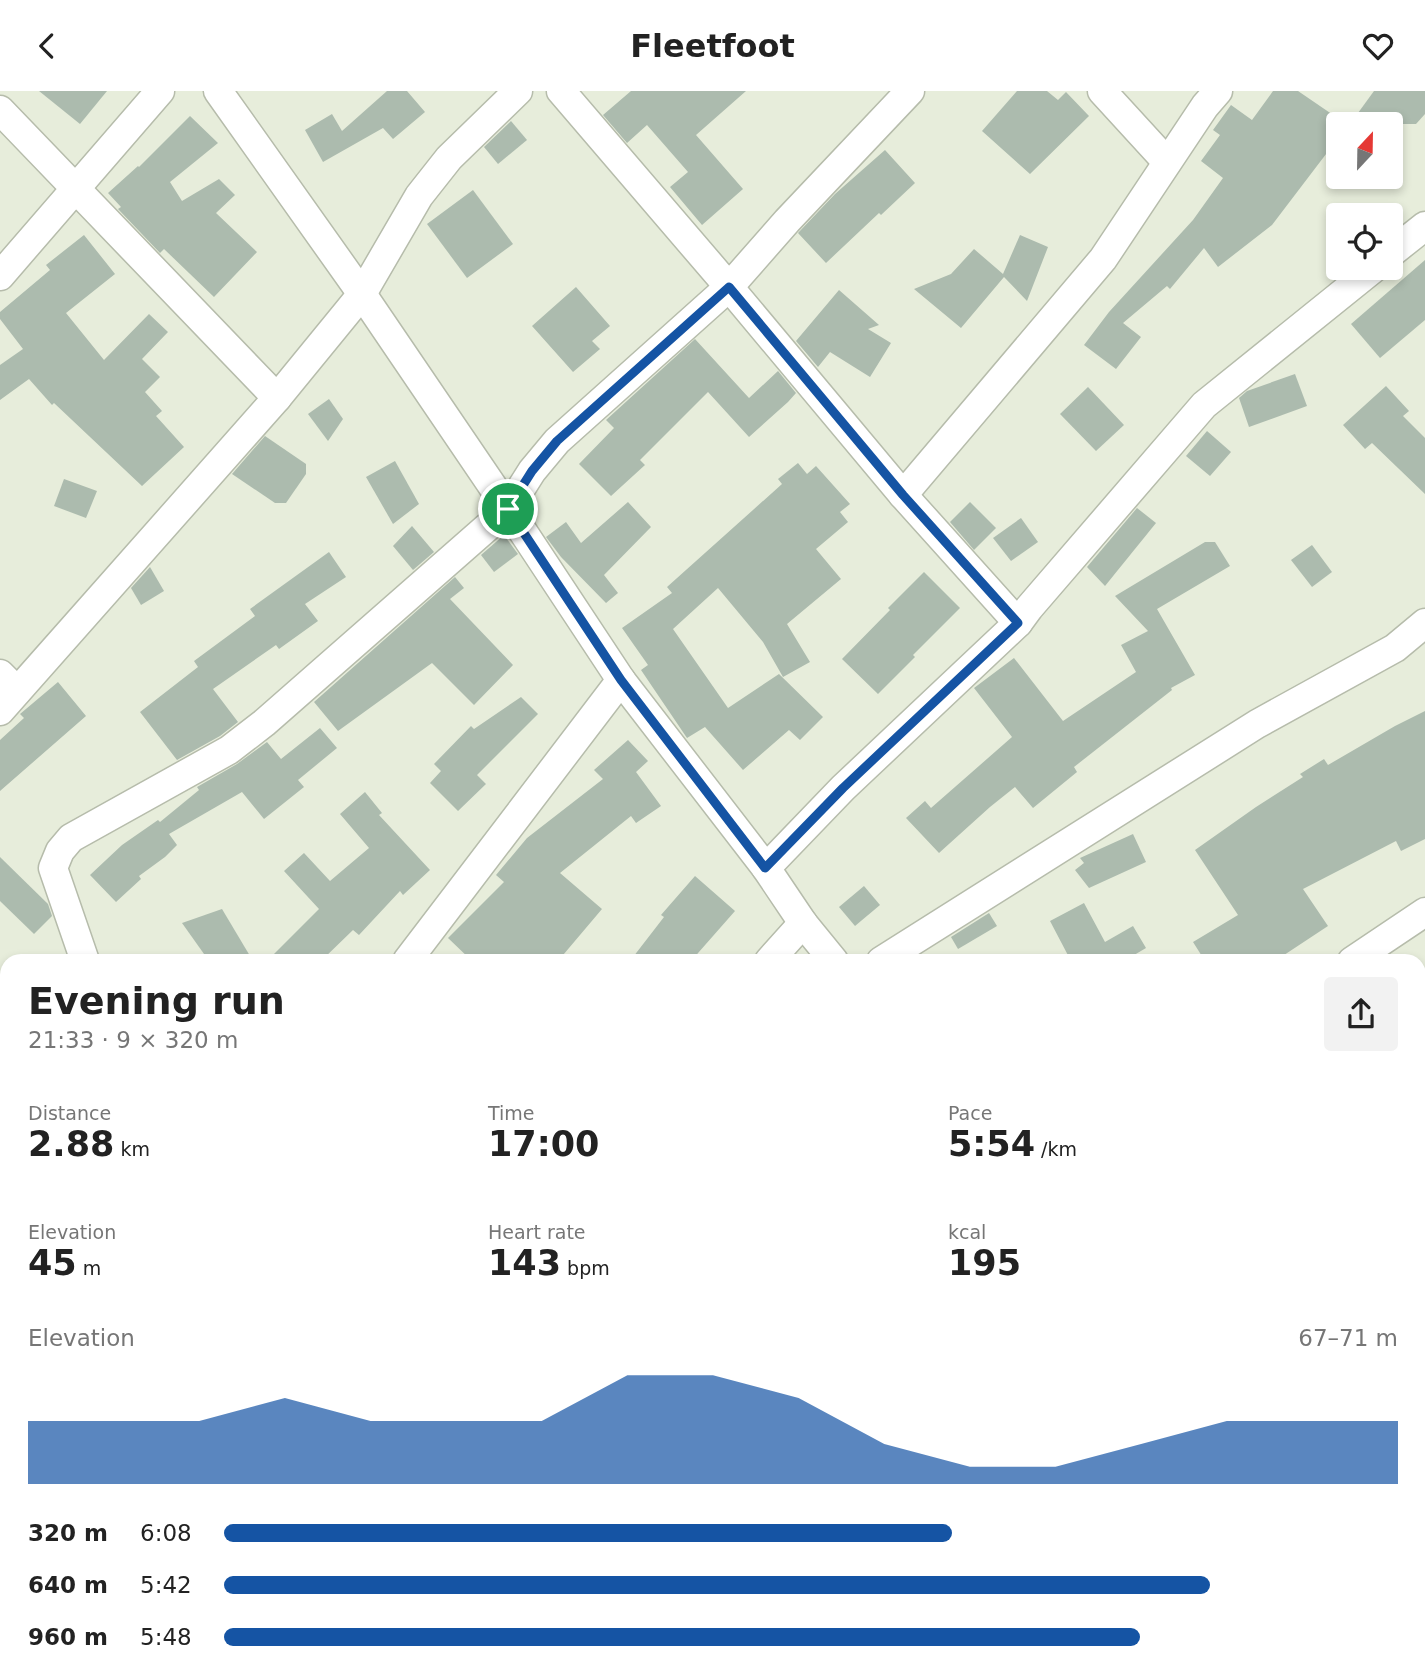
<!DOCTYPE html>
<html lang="en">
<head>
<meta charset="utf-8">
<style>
	:root { --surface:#fff; --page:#f2f2f2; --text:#222; --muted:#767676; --accent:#1554a4 }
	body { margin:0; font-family:"DejaVu Sans",sans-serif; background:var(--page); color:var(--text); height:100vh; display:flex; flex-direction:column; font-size:26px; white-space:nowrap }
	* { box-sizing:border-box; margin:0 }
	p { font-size:23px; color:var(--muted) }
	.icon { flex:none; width:38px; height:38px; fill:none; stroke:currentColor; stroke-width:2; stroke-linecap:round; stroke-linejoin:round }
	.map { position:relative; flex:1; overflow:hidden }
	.drawer { position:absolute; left:0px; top:863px; width:1426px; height:726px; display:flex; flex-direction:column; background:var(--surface); border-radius:21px 21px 0 0; box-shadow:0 4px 10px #0003 }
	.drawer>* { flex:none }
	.needle { width:46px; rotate:22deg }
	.fabs { position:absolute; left:1326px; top:21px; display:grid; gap:14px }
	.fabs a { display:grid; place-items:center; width:77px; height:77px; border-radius:7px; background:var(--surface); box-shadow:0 4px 10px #0003; font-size:35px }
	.pin { position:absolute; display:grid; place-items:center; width:60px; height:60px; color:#fff; margin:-30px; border:4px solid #fff; border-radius:50%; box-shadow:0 2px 7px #0007 }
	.round { display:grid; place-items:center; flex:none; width:74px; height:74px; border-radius:7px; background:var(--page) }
	.summary { display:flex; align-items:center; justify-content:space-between; height:119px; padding:0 28px }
	h1 { font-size:38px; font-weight:700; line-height:52px }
	.stats { display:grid; grid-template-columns:repeat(3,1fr); gap:10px; height:119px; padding:7px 28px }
	.stats div { display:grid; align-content:center }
	.stats b { font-size:35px; font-weight:700 }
	.stats small { font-size:19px; font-weight:400 }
	.stats p { font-size:19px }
	.chart { height:196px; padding:14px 28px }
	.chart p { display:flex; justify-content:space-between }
	.chart svg { width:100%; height:126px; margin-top:7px; fill:var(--accent); opacity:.7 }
	ul { padding:0 28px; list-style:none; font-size:23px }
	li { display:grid; grid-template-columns:112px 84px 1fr; align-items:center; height:52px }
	li i { height:18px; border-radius:9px; background:var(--accent) }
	header { display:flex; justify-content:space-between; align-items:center; height:91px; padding:0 28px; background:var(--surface); font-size:32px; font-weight:700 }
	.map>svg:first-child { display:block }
</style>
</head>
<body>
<header><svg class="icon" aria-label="back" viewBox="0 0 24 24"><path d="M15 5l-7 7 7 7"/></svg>Fleetfoot<svg class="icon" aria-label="heart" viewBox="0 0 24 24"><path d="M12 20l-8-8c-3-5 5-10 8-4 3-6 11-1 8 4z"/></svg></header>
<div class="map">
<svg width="1425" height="1588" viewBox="0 0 1425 1588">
	<rect width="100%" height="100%" fill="#e7eddb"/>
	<g fill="#acbbae">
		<path d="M39,0H107L80,33Z"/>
		<path d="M387,0H407L425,21L393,48L383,37L323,71L305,39L332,23L342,40Z"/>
		<path d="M631,0H746L696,44L743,98L702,134L670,96L688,81L647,34L627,52L603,24Z"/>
		<path d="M1017,0H1047L1058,9L1066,1L1089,25L1030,83L982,40Z"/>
		<path d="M1273,0H1298L1339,28V46L1272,134L1218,176L1204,157L1170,198L1167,195L1123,232L1141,246L1116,278L1084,254L1109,221L1193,129L1223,87L1201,70L1220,44L1213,39L1231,14L1252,29Z"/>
		<path d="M1374,0H1425V23L1416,33H1350Z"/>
		<path d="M190,25L218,52L170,91L182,110L219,88L235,104L216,122L257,161L214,206L164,158L160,162L118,118L121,116L108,102L138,75L139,76Z"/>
		<path d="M511,30L527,49L498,73L484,56Z"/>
		<path d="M885,59L915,92L881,124L879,122L826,172L798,142L835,103Z"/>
		<path d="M473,99L513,153L467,187L427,133Z"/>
		<path d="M84,144L115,183L66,222L104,269L149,223L168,241L142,268L160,286L145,301L162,320L156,325L184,356L142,395L54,312L52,314L29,288L0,309V274L23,258L0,228V221L50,179L46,174Z"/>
		<path d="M1020,144L1048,156L1027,210L1004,186L961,237L914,198L951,183L974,158L1003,183Z"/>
		<path d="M1425,169V229L1380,267L1351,233Z"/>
		<path d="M576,196L610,235L592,250L600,258L573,281L532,235Z"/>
		<path d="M839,199L879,234L868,238L891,252L870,286L830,261L818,276L796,250Z"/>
		<path d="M695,248L749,307L778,280L796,302L788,311L749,346L708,301L640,369L645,374L611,405L579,373L614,337L606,329Z"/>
		<path d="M1295,283L1307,315L1249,336L1239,307L1247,300Z"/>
		<path d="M1386,295L1409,320L1403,325L1425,347V403L1372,352L1365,358L1343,334Z"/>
		<path d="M1088,296L1124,334L1096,360L1060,323Z"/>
		<path d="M329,308L343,328L328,350L308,323Z"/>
		<path d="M1207,340L1231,361L1210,385L1186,365Z"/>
		<path d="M265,345L306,373V383L286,412H275L232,383Z"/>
		<path d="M395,370L419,413L393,433L366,386Z"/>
		<path d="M798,372L807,383L816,375L850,413L840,421L848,431L816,458L841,488L787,533L810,571L783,586L763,551L718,497L673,538L728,617L779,583L823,626L800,649L789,639L743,679L705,636L687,647L641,579L648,574L622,537L672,502L667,496L782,393L778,388Z"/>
		<path d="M64,388L97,400L86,427L54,415Z"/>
		<path d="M628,411L651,436L604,484L618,502L606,512L561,466L546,446L566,431L581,452Z"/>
		<path d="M970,411L996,437L974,459L950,431Z"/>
		<path d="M1137,417L1156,432L1105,495L1087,476Z"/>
		<path d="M1021,427L1038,451L1011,470L993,447Z"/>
		<path d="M412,435L434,461L413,479L393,455Z"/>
		<path d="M504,444L518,463L494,481L481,464Z"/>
		<path d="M1205,451H1215L1230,475L1157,518L1195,584L1171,597L1172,599L1074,676L1077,681L1033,717L1015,696L990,716L939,762L906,727L925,710L931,717L1012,646L974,597L1014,567L1063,630L1136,581L1121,554L1148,540L1115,505Z"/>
		<path d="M1312,454L1332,481L1312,496L1291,469Z"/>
		<path d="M329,461L346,486L305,513L318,530L279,558L276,554L213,598L238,631L220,645L177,669L140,621L198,576L194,570L255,525L250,518Z"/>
		<path d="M150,476L164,500L141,514L131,497Z"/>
		<path d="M924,481L960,517L913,564L915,566L878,603L842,568L890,519L888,517Z"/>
		<path d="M455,486L464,497L450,508L513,574L474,614L432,572L338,640L314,611Z"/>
		<path d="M58,591L86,625L0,700V649L24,627L20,623Z"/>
		<path d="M521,606L538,623L477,684L486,693L458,720L430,692L441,680L434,673L471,635L474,638Z"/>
		<path d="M1425,620V748L1401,760L1396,750L1303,798L1328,835L1275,870H1205L1193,851L1238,824L1195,759L1256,716L1303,686L1300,683L1324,668L1328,674L1395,635Z"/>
		<path d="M320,637L337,657L298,689L304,696L264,728L242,701L169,743L177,754L165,766L139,785L141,788L116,811L90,784L122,754L158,729L160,731L199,699L197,696L237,673L267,651L281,668Z"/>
		<path d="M628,649L648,670L636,681L661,715L636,732L631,725L560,782L602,818L558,870H472L448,847L504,791L496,784L527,747L603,688L594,679Z"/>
		<path d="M365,701L382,722L379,724L430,779L403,804L400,800L359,844L353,839L321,870H267L319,818L284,780L304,762L330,790L369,757L340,723Z"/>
		<path d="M1133,743L1146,771L1089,797L1075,779L1084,772L1080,767Z"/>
		<path d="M0,766L48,813L52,825L34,843L0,810Z"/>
		<path d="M695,785L735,820L691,870H630L664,826L661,824Z"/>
		<path d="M864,795L880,814L855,835L839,816Z"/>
		<path d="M1084,812L1105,851L1133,835L1146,857L1124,870H1071L1050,830Z"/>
		<path d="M222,818L253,870H209L182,832Z"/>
		<path d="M989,822L997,835L958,858L951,846Z"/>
	</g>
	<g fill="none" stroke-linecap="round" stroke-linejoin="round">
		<defs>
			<g id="minor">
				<path d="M218,0L362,203L508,418L621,589L766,777L803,832L834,870"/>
				<path d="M561,0L729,196L903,404L1018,532"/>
				<path d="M1102,0L1167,71"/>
				<path d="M0,19L277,307"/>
				<path d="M1391,162L1425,135"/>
				<path d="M0,185L160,0"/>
				<path d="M903,404L1103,168L1205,15L1218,0"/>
				<path d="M0,583L17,600"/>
				<path d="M0,620L277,307L362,203L419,105L449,67L518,0"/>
				<path d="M766,777L843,697L1018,532L1029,517L1204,314L1374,177"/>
				<path d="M85,870L53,777L60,760L71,747L229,659L264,632L508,418L532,380L557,350L729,196L787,130L910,0"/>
				<path d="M407,870L621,589"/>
				<path d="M769,870L803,832"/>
				<path d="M881,870L1257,633L1395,557L1425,532"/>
				<path d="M1352,870L1425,821"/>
				<path d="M0,977L7,969"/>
				<path d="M1419,1191L1425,1187"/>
				<path d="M1419,1288L1425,1296"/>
				<path d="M0,1420L7,1410"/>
				<path d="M292,1582L298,1588"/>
				<path d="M728,1582V1588"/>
				<path d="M1331,1582L1335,1588"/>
				<path d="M168,1588L173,1582"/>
				<path d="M412,1588L422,1582"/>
				<path d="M1024,1588L1027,1582"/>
			</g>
		</defs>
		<use href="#minor" stroke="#b6bcab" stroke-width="31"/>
		<use href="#minor" stroke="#fff" stroke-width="28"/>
	</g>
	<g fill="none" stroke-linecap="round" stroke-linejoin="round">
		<defs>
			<path id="route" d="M729,196L903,404L1018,532L843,697L765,777L621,589L508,418L532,380L557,350Z"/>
		</defs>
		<use href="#route" stroke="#fff" stroke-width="14"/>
		<use href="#route" stroke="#1554a4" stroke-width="9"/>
	</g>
</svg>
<div class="fabs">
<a><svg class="needle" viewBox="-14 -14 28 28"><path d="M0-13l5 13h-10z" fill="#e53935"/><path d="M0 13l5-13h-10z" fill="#767676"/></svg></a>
<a><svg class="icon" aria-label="locate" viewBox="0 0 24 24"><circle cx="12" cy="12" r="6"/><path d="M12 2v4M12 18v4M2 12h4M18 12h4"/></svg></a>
</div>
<div class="pin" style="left:508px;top:418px;background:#1e9e55"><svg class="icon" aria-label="arrive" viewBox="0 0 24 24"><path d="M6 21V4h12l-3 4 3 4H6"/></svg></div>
<section class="drawer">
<div class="summary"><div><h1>Evening run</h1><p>21:33 · 9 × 320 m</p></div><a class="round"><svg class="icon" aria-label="share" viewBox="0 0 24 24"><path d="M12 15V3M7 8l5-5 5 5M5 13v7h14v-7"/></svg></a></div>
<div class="stats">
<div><p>Distance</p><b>2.88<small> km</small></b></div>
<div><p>Time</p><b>17:00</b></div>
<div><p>Pace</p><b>5:54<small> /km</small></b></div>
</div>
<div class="stats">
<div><p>Elevation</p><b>45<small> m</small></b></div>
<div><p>Heart rate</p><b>143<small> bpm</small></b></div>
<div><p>kcal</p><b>195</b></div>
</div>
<div class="chart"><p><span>Elevation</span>67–71 m</p>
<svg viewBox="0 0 160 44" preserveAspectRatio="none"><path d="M0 44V22L10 22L20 22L30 14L40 22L50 22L60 22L70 6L80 6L90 14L100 30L110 38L120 38L130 30L140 22L150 22L160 22V44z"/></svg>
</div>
<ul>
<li><b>320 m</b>6:08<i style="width:62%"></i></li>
<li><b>640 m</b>5:42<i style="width:84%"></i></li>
<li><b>960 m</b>5:48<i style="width:78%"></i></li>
</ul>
</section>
</div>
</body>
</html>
